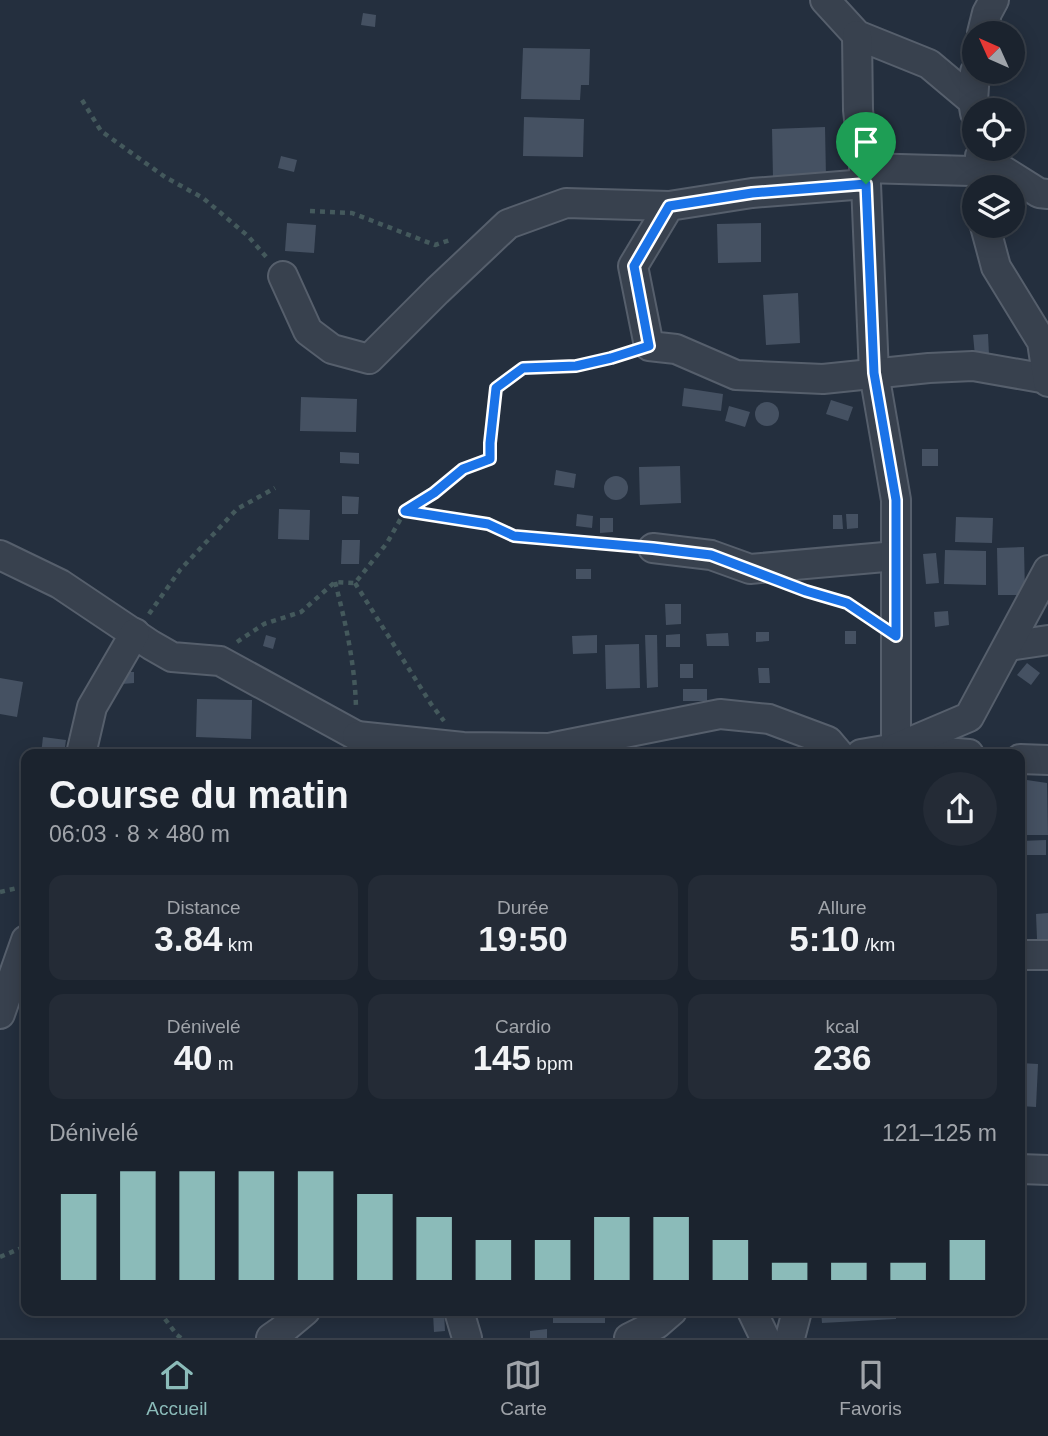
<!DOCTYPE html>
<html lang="fr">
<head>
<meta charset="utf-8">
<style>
	:root { --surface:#1b232e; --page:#242b36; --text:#f1f3f6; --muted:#a0a4aa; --line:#39404a; --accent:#8bbbb9 }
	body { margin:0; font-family:Helvetica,sans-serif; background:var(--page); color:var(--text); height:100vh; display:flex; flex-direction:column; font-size:26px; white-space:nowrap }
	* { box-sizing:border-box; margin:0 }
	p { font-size:23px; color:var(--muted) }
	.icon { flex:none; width:38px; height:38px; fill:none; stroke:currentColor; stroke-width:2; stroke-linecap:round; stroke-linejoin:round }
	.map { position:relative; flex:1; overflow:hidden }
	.side { position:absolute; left:21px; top:749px; width:1004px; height:567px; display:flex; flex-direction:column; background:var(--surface); border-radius:14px; box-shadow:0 4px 18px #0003,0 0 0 2px var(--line) }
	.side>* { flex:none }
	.needle { width:46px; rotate:315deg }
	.tools { position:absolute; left:962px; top:21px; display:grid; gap:14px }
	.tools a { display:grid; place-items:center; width:63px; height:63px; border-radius:50%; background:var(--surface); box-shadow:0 4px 18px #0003,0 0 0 2px var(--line); font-size:35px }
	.pin { position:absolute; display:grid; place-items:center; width:60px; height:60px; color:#fff; margin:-72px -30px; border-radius:50% 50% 50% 0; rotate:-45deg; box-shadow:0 0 7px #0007 }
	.pin .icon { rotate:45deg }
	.round { display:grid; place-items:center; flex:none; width:74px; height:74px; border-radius:37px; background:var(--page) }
	.overview { display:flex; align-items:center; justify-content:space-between; height:119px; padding:0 28px }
	h1 { font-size:38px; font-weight:700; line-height:52px }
	.metrics { display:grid; grid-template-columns:repeat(3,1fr); gap:10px; height:119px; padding:7px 28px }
	.metrics div { display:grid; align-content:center; border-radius:14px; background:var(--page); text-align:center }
	.metrics b { font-size:35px; font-weight:700 }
	.metrics small { font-size:19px; font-weight:400 }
	.metrics p { font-size:19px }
	.chart { height:196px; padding:14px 28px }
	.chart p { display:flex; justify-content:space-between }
	.chart svg { width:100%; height:126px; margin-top:7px; stroke:var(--accent); stroke-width:6 }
	.tab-bar { display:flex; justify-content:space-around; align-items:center; height:98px; border-top:2px solid var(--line); background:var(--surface); font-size:19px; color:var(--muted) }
	.tab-bar a { display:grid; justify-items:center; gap:4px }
	.tab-bar .on { color:var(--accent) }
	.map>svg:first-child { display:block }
</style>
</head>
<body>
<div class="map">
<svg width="1048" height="1338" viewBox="0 0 1048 1338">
	<rect width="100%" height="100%" fill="#242f3e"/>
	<g fill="#455162">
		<path d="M363,13L376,15L375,27L361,25Z"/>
		<path d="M523,48L590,49L589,85H581L580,100L521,99Z"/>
		<path d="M524,117L584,119L583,157L523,156Z"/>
		<path d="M825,127L826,177L773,178L772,129Z"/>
		<path d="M840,129H849V143H841Z"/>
		<path d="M281,156L297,160L294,172L278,168Z"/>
		<path d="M287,223L316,225L314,253L285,251Z"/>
		<path d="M761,223V262L718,263L717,224Z"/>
		<path d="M798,293L800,343L766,345L763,295Z"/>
		<path d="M988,334L989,355L975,356L973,335Z"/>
		<path d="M684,388L723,394L721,411L682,406Z"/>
		<path d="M301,397L357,399L356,432L300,431Z"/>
		<path d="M831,400L853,407L848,421L826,414Z"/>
		<circle cx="767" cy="414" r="12"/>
		<path d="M729,406L750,412L745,427L725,421Z"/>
		<rect x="922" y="449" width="16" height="17"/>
		<path d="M340,452L359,453V464L340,463Z"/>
		<path d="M680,466L681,503L640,505L639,467Z"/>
		<path d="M556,470L576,474L574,488L554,485Z"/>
		<circle cx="616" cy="488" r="12"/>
		<path d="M342,496L359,497L358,514H342Z"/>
		<path d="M279,509L310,510L309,540L278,539Z"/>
		<path d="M577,514L593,516L592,528L576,526Z"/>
		<path d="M846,514H858V528L847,529Z"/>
		<path d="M833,515H842L843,529H833Z"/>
		<path d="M956,517L993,518L992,543L955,542Z"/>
		<path d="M600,518H613V532L600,533Z"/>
		<path d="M342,540H360L359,564H341Z"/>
		<path d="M1024,547L1025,595H998L997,548Z"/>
		<path d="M945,550L986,551V585L944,584Z"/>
		<path d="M936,553L939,583L926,584L923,554Z"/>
		<rect x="576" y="569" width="15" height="10"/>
		<path d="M665,604H681V624L666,625Z"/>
		<path d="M948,611L949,625L935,627L934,612Z"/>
		<rect x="845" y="631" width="11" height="13"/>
		<path d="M756,632H769V641L756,642Z"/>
		<path d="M728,633L729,646H707L706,634Z"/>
		<path d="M680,634V647H666V635Z"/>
		<path d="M266,635L276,638L273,649L263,646Z"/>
		<path d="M597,635V653L573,654L572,636Z"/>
		<path d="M645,635H657L658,687L647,688Z"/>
		<path d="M639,644L640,688L606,689L605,645Z"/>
		<path d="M1027,663L1040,673L1031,685L1017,675Z"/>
		<rect x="680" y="664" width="13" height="14"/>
		<path d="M758,668H769L770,683H759Z"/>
		<path d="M122,672H134V683L122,684Z"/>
		<path d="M0,678L23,682L17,717L0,714Z"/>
		<rect x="683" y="689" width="24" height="12"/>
		<path d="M197,699L252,700L251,739L196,737Z"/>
		<path d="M43,737L66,740L64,754H41Z"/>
		<path d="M254,747V754H209V748Z"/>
		<path d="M1020,779L1047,783L1048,835H1020Z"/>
		<path d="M1046,840V855H1020V841Z"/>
		<path d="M1048,913V939H1037L1036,914Z"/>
		<path d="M1020,1063L1038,1064L1036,1107L1020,1106Z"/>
		<rect x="553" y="1311" width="52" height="12"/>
		<path d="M821,1311H896V1319L822,1323Z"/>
		<path d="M444,1312L445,1331L434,1332L433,1313Z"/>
		<path d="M547,1329V1338H530V1331Z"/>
	</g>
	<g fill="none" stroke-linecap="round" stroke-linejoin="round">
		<defs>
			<g id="minor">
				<path d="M825,0L857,35L929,64L973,101L975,113"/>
				<path d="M982,33L987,13L994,0"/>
				<path d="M857,35L858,110L866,184L874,373L896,500V748"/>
				<path d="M973,101L975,72"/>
				<path d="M980,156L1039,193L1048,194"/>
				<path d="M864,168L971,171"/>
				<path d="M866,184L752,193L669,206L633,266L649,346L676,349L736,375L823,379L929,368L973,366L1047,379"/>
				<path d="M985,226L996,267L1042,342L1048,382"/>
				<path d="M283,276L308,331L332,349L369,359L437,291L508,224L566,203L669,206"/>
				<path d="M653,548L711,555L750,569L896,556"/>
				<path d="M0,555L60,584L151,645L172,657L220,661L357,736L370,750"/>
				<path d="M1008,646L1048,640"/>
				<path d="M357,736L463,747L549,748L720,714L769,719L828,741L839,754"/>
				<path d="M81,754L92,707L135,633"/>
				<path d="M861,754L896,748L969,754"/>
				<path d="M897,754L896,748L969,717L1048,570"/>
				<path d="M1020,759L1048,760"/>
				<path d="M1020,955H1048"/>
				<path d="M0,1014L26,940"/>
				<path d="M1020,1169L1048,1170"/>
				<path d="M459,1311L467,1338"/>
				<path d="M752,1311L765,1338"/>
				<path d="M271,1338L281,1331L305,1311"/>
				<path d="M629,1338L657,1324L672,1311"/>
				<path d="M790,1338L797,1311"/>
			</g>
		</defs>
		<use href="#minor" stroke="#565f6c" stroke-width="32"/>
		<g stroke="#44595c" stroke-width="4.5" stroke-dasharray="5 5" stroke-linecap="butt">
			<path d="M82,100L101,131L165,177L203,198L248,236L268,259"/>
			<path d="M310,211L352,213L435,245L453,239"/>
			<path d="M406,511L488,524L514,536L631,546"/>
			<path d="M335,582C346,624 355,665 356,708"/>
			<path d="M355,583L431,704L444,721"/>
			<path d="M803,590L847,603L871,619"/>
			<path d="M149,614L180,570L237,509L275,488"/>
			<path d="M237,642L264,624L301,612L335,582L355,583L387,543L405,511L434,493L463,469L490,459V443L496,388L523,368L576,366L628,353"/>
			<path d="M0,892L26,886"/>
			<path d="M0,1257L26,1246"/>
			<path d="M159,1311L177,1335L181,1338"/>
		</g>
		<use href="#minor" stroke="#38414e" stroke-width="28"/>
	</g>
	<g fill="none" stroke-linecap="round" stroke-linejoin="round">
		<defs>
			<path id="route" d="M866,184L874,373L896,500V636L847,603L806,591L711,555L653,548L514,536L488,524L405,511L434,493L463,469L490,459V443L496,388L523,368L576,366L611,358L649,346L634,266L669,206L752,193Z"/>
		</defs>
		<use href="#route" stroke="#fff" stroke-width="14"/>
		<use href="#route" stroke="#1a73e8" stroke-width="9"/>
	</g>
</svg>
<div class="tools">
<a><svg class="needle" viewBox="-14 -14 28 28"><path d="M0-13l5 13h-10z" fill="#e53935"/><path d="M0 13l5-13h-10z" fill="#a0a4aa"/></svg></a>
<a><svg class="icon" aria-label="locate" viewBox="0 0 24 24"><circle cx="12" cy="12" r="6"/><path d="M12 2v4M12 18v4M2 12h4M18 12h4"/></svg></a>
<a><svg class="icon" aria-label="layers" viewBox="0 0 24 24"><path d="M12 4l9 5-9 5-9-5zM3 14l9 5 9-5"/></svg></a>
</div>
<div class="pin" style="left:866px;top:184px;background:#1e9e55"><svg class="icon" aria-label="arrive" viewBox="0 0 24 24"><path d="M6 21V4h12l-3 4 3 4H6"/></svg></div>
<section class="side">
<div class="overview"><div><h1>Course du matin</h1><p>06:03 · 8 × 480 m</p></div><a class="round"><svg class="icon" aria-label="share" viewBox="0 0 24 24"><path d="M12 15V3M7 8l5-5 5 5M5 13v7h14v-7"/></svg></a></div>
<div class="metrics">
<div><p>Distance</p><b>3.84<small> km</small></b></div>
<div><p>Durée</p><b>19:50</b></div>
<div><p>Allure</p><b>5:10<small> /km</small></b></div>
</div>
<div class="metrics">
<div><p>Dénivelé</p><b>40<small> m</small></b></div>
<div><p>Cardio</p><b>145<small> bpm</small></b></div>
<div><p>kcal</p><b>236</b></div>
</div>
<div class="chart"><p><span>Dénivelé</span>121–125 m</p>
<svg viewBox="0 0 160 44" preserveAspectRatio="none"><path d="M5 44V14M15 44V6M25 44V6M35 44V6M45 44V6M55 44V14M65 44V22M75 44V30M85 44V30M95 44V22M105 44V22M115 44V30M125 44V38M135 44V38M145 44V38M155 44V30"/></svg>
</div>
</section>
</div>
<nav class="tab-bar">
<a class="on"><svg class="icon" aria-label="home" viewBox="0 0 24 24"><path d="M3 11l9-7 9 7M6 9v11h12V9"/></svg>Accueil</a>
<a><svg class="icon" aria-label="map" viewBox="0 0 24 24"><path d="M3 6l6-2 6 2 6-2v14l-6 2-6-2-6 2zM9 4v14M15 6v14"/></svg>Carte</a>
<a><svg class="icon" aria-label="saved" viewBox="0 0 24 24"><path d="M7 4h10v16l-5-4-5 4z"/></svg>Favoris</a>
</nav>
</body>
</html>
